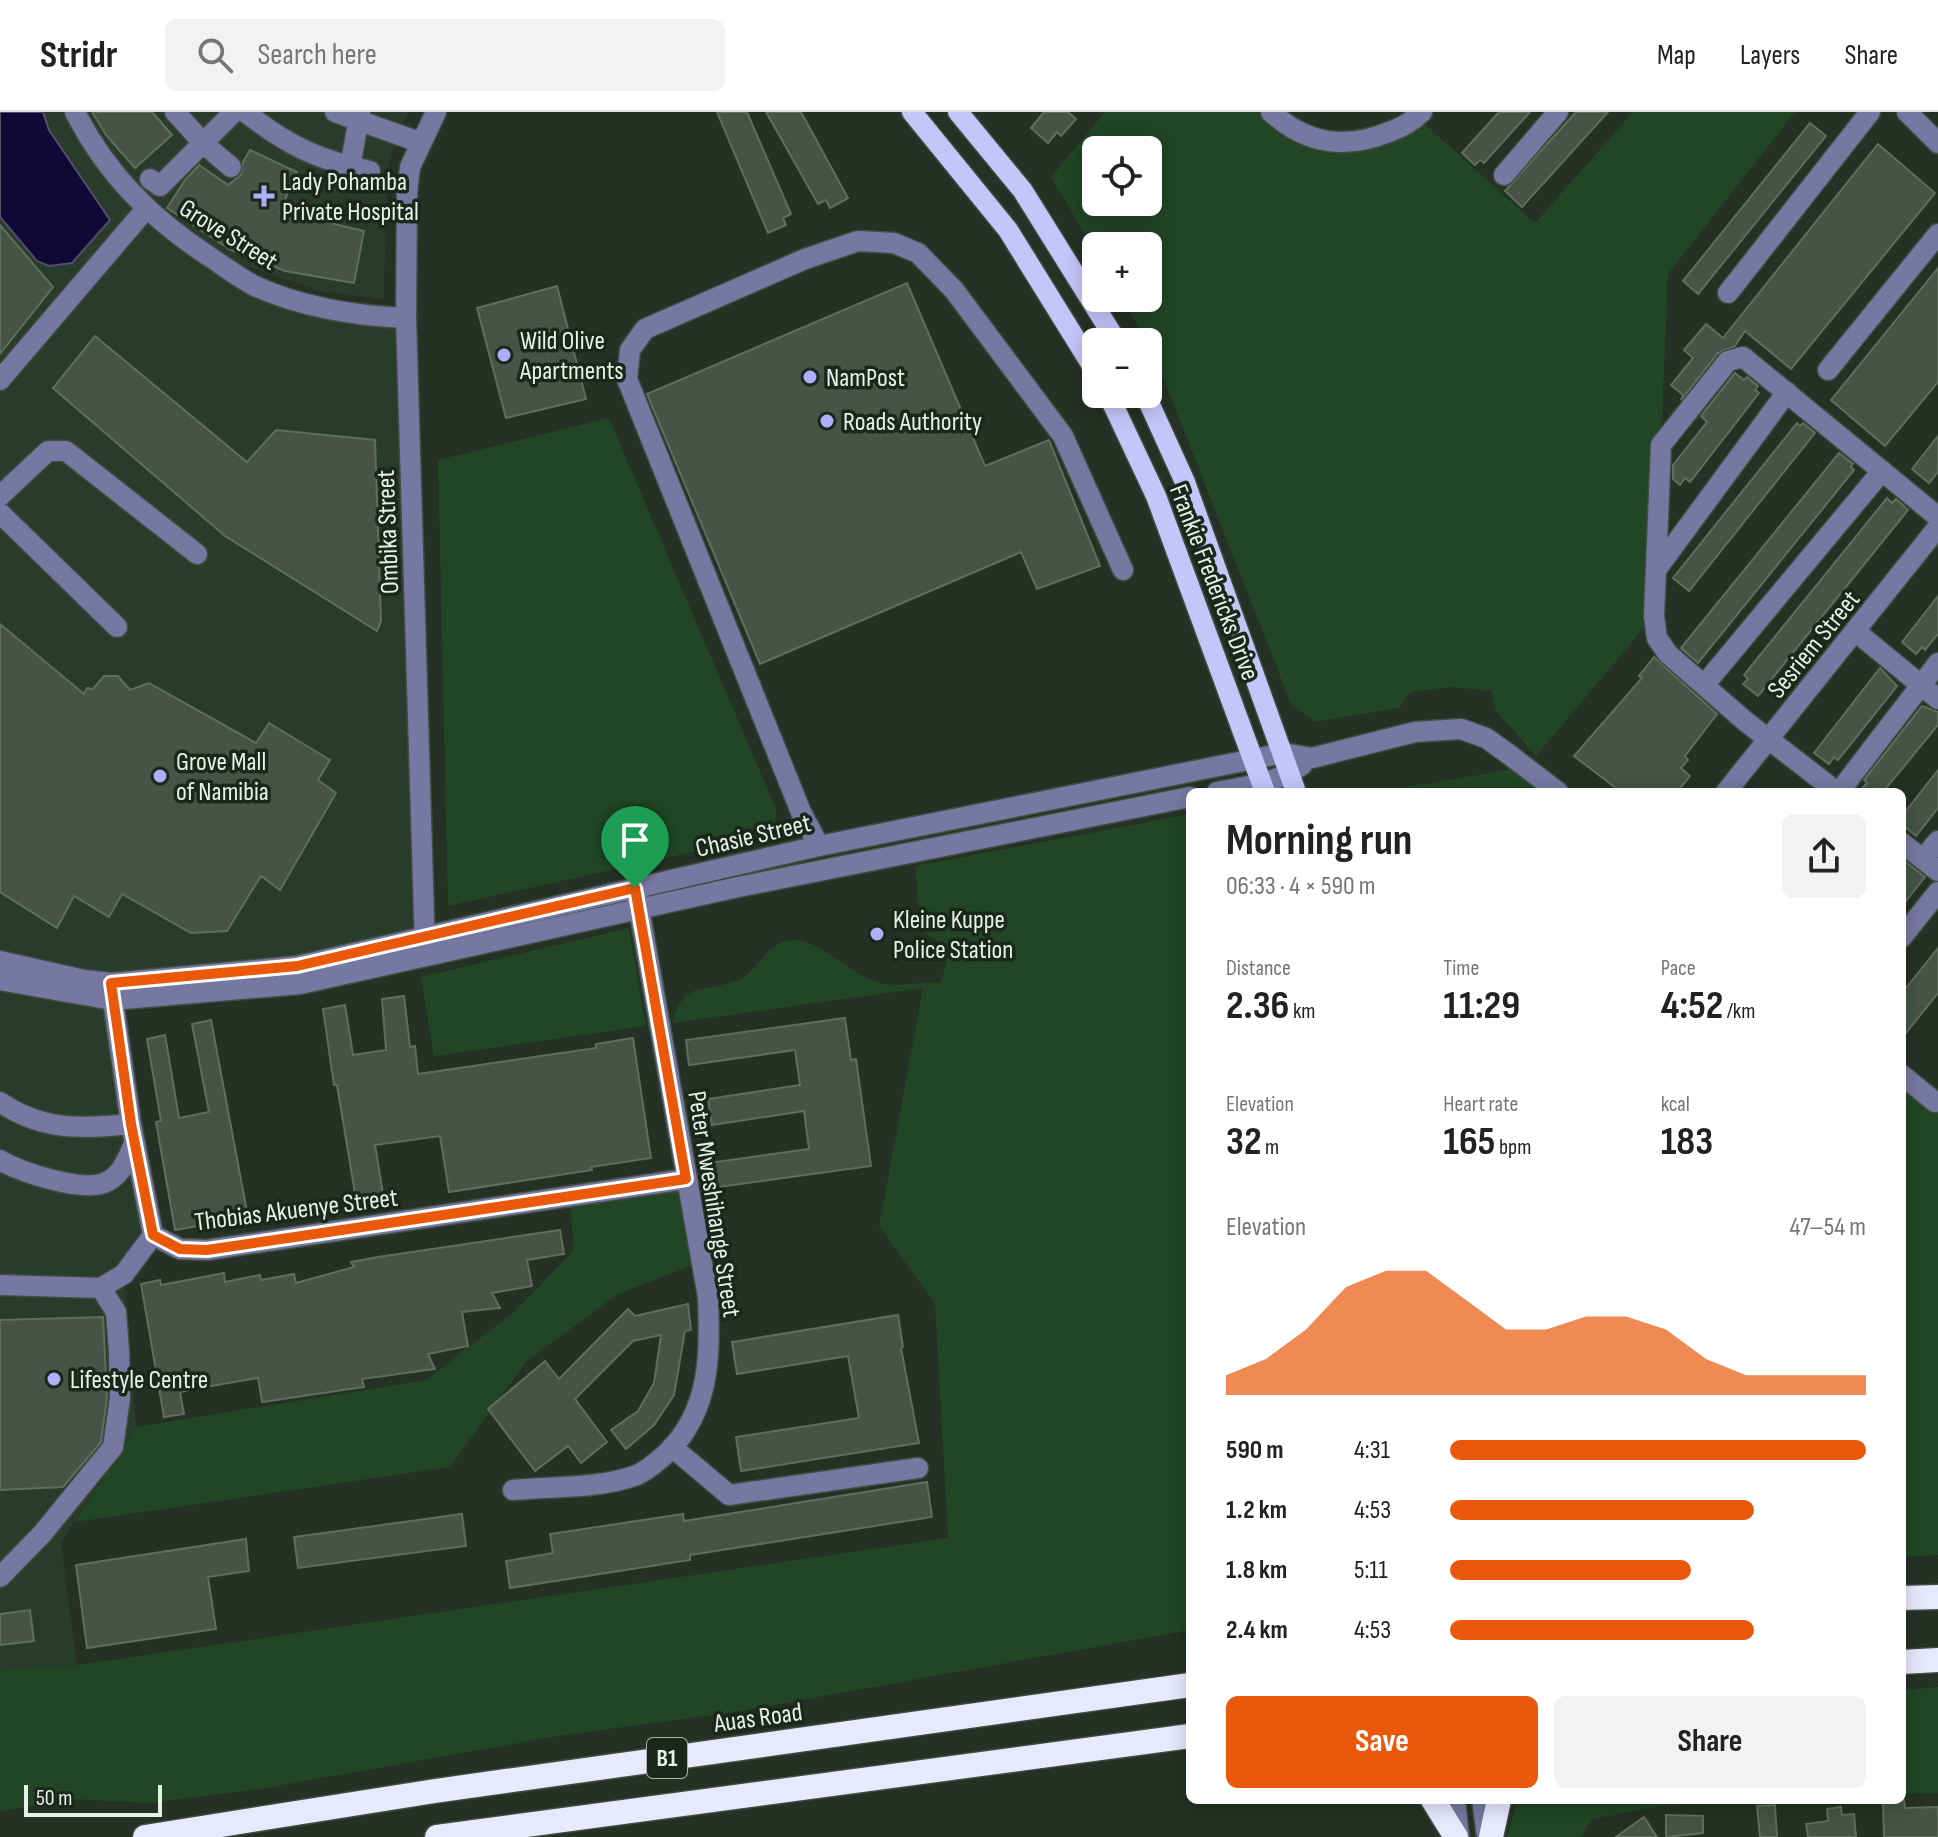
<!DOCTYPE html>
<html lang="en">
<head>
<meta charset="utf-8">
<style>
	:root { --surface:#fff; --page:#f2f2f2; --text:#222; --muted:#767676; --line:#e0e0e0; --accent:#ea580c }
	body { margin:0; font-family:"Sofia Sans Condensed",sans-serif; background:var(--page); color:var(--text); height:100vh; display:flex; flex-direction:column; font-size:30px; white-space:nowrap }
	* { box-sizing:border-box; margin:0 }
	p { font-size:26px; color:var(--muted) }
	.icon { flex:none; width:44px; height:44px; fill:none; stroke:currentColor; stroke-width:2; stroke-linecap:round; stroke-linejoin:round }
	.map { position:relative; flex:1; overflow:hidden }
	.panel { position:absolute; left:1186px; top:676px; width:720px; height:1016px; display:flex; flex-direction:column; background:var(--surface); border-radius:12px; box-shadow:0 4px 20px #0003 }
	.panel>* { flex:none }
	.fabs { position:absolute; left:1082px; top:24px; display:grid; gap:16px }
	.fabs a { display:grid; place-items:center; width:80px; height:80px; border-radius:12px; background:var(--surface); box-shadow:0 4px 20px #0003; font-size:40px }
	.scale { position:absolute; left:24px; bottom:20px; width:138px; box-sizing:border-box; padding-left:8px; border:4px solid #e8f1e8; border-top:0; font-size:22px; line-height:28px; white-space:nowrap; color:#e8f1e8; -webkit-text-stroke:6px #1a271b; paint-order:stroke }
	.pin { position:absolute; display:grid; place-items:center; width:68px; height:68px; color:#fff; margin:-82px -34px; border-radius:50% 50% 50% 0; rotate:-45deg; box-shadow:0 0 8px #0007 }
	.pin .icon { rotate:45deg }
	.round { display:grid; place-items:center; flex:none; width:84px; height:84px; border-radius:12px; background:var(--page) }
	.overview { display:flex; align-items:center; justify-content:space-between; height:136px; padding:0 40px }
	h1 { font-size:44px; font-weight:700; line-height:60px }
	.metrics { display:grid; grid-template-columns:repeat(3,1fr); gap:12px; height:136px; padding:8px 40px }
	.metrics div { display:grid; align-content:center }
	.metrics b { font-size:40px; font-weight:700 }
	.metrics small { font-size:22px; font-weight:400 }
	.metrics p { font-size:22px }
	.chart { height:224px; padding:16px 40px }
	.chart p { display:flex; justify-content:space-between }
	.chart svg { width:100%; height:144px; margin-top:8px; fill:var(--accent); opacity:.7 }
	.primary-button { display:flex; gap:16px; margin-top:auto; padding:16px 40px }
	.primary-button a { flex:1; height:92px; border-radius:12px; background:var(--accent); color:#fff; font-size:32px; font-weight:700; line-height:92px; text-align:center }
	.primary-button a+a { background:var(--page); color:var(--text) }
	ul { padding:0 40px; list-style:none; font-size:26px }
	li { display:grid; grid-template-columns:128px 96px 1fr; align-items:center; height:60px }
	li i { height:20px; border-radius:10px; background:var(--accent) }
	header { display:flex; align-items:center; gap:48px; box-sizing:border-box; height:112px; padding:0 40px; background:var(--surface); border-bottom:2px solid var(--line) }
	header strong { font-size:38px }
	nav { display:flex; gap:44px; margin-inline-start:auto; font-size:28px }
	.search { width:560px; height:72px; background:var(--page); display:flex; align-items:center; gap:20px; box-sizing:border-box; padding:0 28px; border-radius:12px; color:var(--muted); font-size:30px }
	.map>svg:first-child { display:block }
</style>
</head>
<body>
<header>
<strong>Stridr</strong>
<div class="search"><svg class="icon" aria-label="search" viewBox="0 0 24 24"><circle cx="10" cy="10" r="6"/><path d="M15 15l6 6"/></svg>Search here</div>
<nav><a>Map</a><a>Layers</a><a>Share</a></nav>
</header>
<div class="map">
<svg width="1938" height="1725" viewBox="0 0 1938 1725">
	<rect width="100%" height="100%" fill="#243124"/>
	<g fill="#293b2a">
		<path d="M0,0H75L116,64L255,174L406,206L423,825L111,871L153,1123L124,1162L136,1315L61,1431L77,1553L0,1558Z"/>
		<path d="M80,0H408L397,24L387,60L384,187L324,180L233,150L166,106L129,71Z"/>
	</g>
	<g fill="#214525" fill-rule="evenodd">
		<path d="M1105,0H1271L1338,32L1417,5L1535,111L1633,0H1795L1668,162L1654,504L1536,644L1496,599L1492,579L1451,575L1410,580L1399,596L1315,610L1291,592L1151,235L1122,186H1148V134H1096V141L1051,65ZM1096,38H1148V90H1096Z"/>
		<path d="M609,306L776,697L775,722L448,794L438,348Z"/>
		<path d="M1525,655L1557,680H1376Z"/>
		<path d="M1190,702V1518L735,1600L558,1624L266,1676L150,1691L72,1687L0,1699V1558L77,1553L948,1426L935,1192L879,1114L923,876L672,911C685,866 704,882 738,868C756,861 766,833 785,829C819,821 849,866 885,872C902,874 923,870 941,870L950,836L920,818L915,754Z"/>
		<path d="M629,816L646,914L434,944L421,865Z"/>
		<path d="M1902,963L1938,986V1443L1902,1445Z"/>
		<path d="M679,1078L693,1153L618,1182L526,1250L450,1355L75,1410L136,1315L426,1268L515,1199L574,1138L570,1091Z"/>
		<path d="M1938,1575V1681L1902,1682V1578Z"/>
		<path d="M1517,1688H1779L1664,1693L1593,1707L1580,1725H1507Z"/>
	</g>
	<path fill="#100935" stroke="#514f6b" stroke-width="2" d="M0,0H43L49,18L110,108L72,151L49,154L37,149L0,105Z"/>
	<g fill="#455446" stroke="#5e6e5f" stroke-width="2">
		<path d="M92,0H152L172,23L135,56L106,23Z"/>
		<path d="M717,0H747L791,102L783,106L786,113L768,121Z"/>
		<path d="M766,0H801L848,86L830,96L826,88L818,92Z"/>
		<path d="M1044,0H1068L1076,7L1061,24L1057,20L1048,31L1031,16Z"/>
		<path d="M1499,0H1530L1484,51L1480,48L1475,53L1462,41Z"/>
		<path d="M1576,0H1608L1522,95L1505,79Z"/>
		<path d="M1810,11L1826,24L1698,182L1683,169Z"/>
		<path d="M1878,32L1935,81L1791,257L1745,219L1735,234L1718,241L1681,288L1683,283L1671,273L1693,246L1684,238L1706,212L1723,226Z"/>
		<path d="M250,38L297,60L280,99L364,119L354,171L285,159L231,138L167,96L185,68L199,53L228,73L241,63L243,50Z"/>
		<path d="M0,113L53,175L0,242Z"/>
		<path d="M1938,156V270L1885,334L1831,288Z"/>
		<path d="M907,171L985,354L1049,328L1100,454L1037,477L1021,440L760,552L647,282Z"/>
		<path d="M557,174L586,287L506,306L477,196Z"/>
		<path d="M95,224L247,350L276,318L375,328L381,509L377,519L225,424L53,276Z"/>
		<path d="M1735,261L1744,268L1747,265L1758,274L1755,278L1759,281L1690,370L1685,366L1680,373L1673,367V353L1707,310L1701,304Z"/>
		<path d="M1797,311L1800,314L1803,311L1815,321L1689,479L1673,466Z"/>
		<path d="M1938,324V360L1929,371L1912,357Z"/>
		<path d="M1839,341L1853,352L1851,355L1854,358L1698,551L1681,536Z"/>
		<path d="M1887,386L1892,391L1896,387L1908,398L1758,584L1743,572L1748,567L1744,563Z"/>
		<path d="M1938,484V522L1925,538L1922,535L1916,542L1902,530Z"/>
		<path d="M0,512L84,582L87,576L93,577L104,564H118L130,578L149,571L256,631L269,611L330,648L318,668L336,681L280,778L261,764L227,819L191,821L122,782L109,805L74,784L57,816L0,780Z"/>
		<path d="M1654,545L1717,602L1685,644L1688,648L1681,656L1690,664L1677,680H1621L1574,644L1642,566L1639,564Z"/>
		<path d="M1880,556L1897,574L1838,648L1834,645L1829,652L1814,641Z"/>
		<path d="M1922,594L1938,600V613L1883,680H1859L1867,671L1864,668Z"/>
		<path d="M1938,658V696L1916,724L1902,712V704Z"/>
		<path d="M1902,747L1925,765L1902,794Z"/>
		<path d="M1938,836V881L1902,926V881Z"/>
		<path d="M404,884L410,935L415,934L418,962L596,936V932L633,926L651,1046L591,1055L592,1058L449,1080L440,1024L375,1033L383,1082L356,1087L337,973H334L323,897L345,893L353,943L386,938L382,887Z"/>
		<path d="M845,906L851,948L856,947L871,1054L712,1076L708,1051L809,1037L804,999L712,1013L708,987L800,973L795,938L689,953L686,928Z"/>
		<path d="M211,908L248,1105L175,1118L156,1010L161,1009L147,927L165,923L179,1006L209,1000L192,912Z"/>
		<path d="M560,1118L564,1142L527,1148L532,1174L492,1181L500,1196L462,1200L468,1234L428,1242L435,1257L362,1267L364,1275L262,1290L258,1266L217,1273L180,1280L184,1302L164,1305L141,1172L160,1168L161,1173L224,1161L225,1170L260,1163L261,1168L294,1162L296,1171L354,1155L351,1150L378,1145Z"/>
		<path d="M688,1192L691,1218L685,1219L674,1283L654,1313L626,1337L611,1318L638,1299L654,1271L661,1223L633,1229L575,1287L607,1330L581,1351L568,1334L535,1359L488,1297L545,1249L559,1267L628,1197L635,1204Z"/>
		<path d="M898,1203L903,1235L901,1236L919,1331L741,1359L736,1325L859,1306L848,1244L737,1262L732,1230Z"/>
		<path d="M103,1205L107,1285L101,1330L63,1375L0,1378V1208Z"/>
		<path d="M927,1370L932,1405L690,1443V1448L510,1476L506,1449L553,1441L550,1422L683,1402L684,1409Z"/>
		<path d="M462,1402L466,1434L298,1456L294,1425Z"/>
		<path d="M246,1427L249,1459L208,1465L216,1517L87,1536L76,1453Z"/>
		<path d="M30,1498L34,1529L0,1533V1502Z"/>
		<path d="M1904,1688L1905,1696L1938,1695V1725H1884L1883,1689Z"/>
		<path d="M1775,1693L1777,1725H1760L1757,1694Z"/>
		<path d="M1841,1695L1842,1703L1854,1702L1856,1725H1808L1806,1712L1828,1709L1827,1697Z"/>
		<path d="M1666,1703L1703,1704V1721L1666,1725Z"/>
		<path d="M1644,1705L1657,1725H1616Z"/>
	</g>
	<g fill="none" stroke-linecap="round" stroke-linejoin="round">
		<defs>
			<g id="minor">
				<path d="M75,0C107,63 152,107 210,145C225,155 241,167 257,175C302,195 357,204 406,206"/>
				<path d="M175,0L205,33L231,55"/>
				<path d="M245,0C287,33 318,48 370,59"/>
				<path d="M335,0L419,30"/>
				<path d="M1271,0C1306,32 1345,38 1389,20C1401,16 1413,9 1422,0"/>
				<path d="M1907,0L1938,31"/>
				<path d="M350,55L360,0"/>
				<path d="M1504,63L1558,0"/>
				<path d="M150,67L160,74L234,0"/>
				<path d="M1728,181L1870,0"/>
				<path d="M1828,258L1938,122"/>
				<path d="M0,268L145,98"/>
				<path d="M0,384L48,339H66L197,442"/>
				<path d="M0,401L117,515"/>
				<path d="M1656,458L1787,280"/>
				<path d="M1855,519L1938,587"/>
				<path d="M1705,572L1882,359"/>
				<path d="M1217,680C1247,674 1278,671 1302,653"/>
				<path d="M1726,680L1938,415"/>
				<path d="M1837,680L1745,609L1668,542L1657,526L1654,504L1661,333L1728,249L1743,245L1938,405"/>
				<path d="M1839,680L1938,551"/>
				<path d="M1902,731L1938,759"/>
				<path d="M819,734L801,700L627,267L630,238L645,217L805,147L858,129L894,131L918,141L954,178L1063,324L1123,458"/>
				<path d="M1923,747L1938,729"/>
				<path d="M1902,825L1938,780"/>
				<path d="M425,838L406,206L407,82L410,55L436,0"/>
				<path d="M0,849L84,868L111,871L297,854L819,734L1284,641L1312,646L1415,620L1461,617L1486,626L1507,641L1558,680"/>
				<path d="M0,868L112,888L300,872L738,775L1190,685"/>
				<path d="M111,875L131,1012L153,1123"/>
				<path d="M1902,963L1935,990"/>
				<path d="M0,990C42,1019 82,1017 131,1012"/>
				<path d="M0,1048C20,1060 81,1080 104,1071C121,1065 127,1047 134,1032"/>
				<path d="M153,1123L180,1137L207,1138L686,1067"/>
				<path d="M0,1173L101,1176L124,1162L153,1123"/>
				<path d="M672,1335L729,1383L918,1356"/>
				<path d="M513,1378C553,1374 599,1377 637,1363C648,1358 658,1349 667,1341C711,1298 710,1243 708,1185L637,785"/>
				<path d="M0,1465L42,1422L113,1335L120,1286L119,1239L116,1200L101,1176"/>
				<path d="M1455,1688L1459,1725"/>
				<path d="M1482,1688L1487,1725"/>
			</g>
			<g id="major">
				<path d="M912,0L1008,118L1096,260"/>
				<path d="M958,0L1023,79L1117,230"/>
				<path d="M1108,282L1156,384L1265,680"/>
				<path d="M1145,282L1185,370L1296,680"/>
			</g>
			<g id="highway">
				<path d="M1902,1486L1938,1485"/>
				<path d="M1902,1550L1938,1548"/>
				<path d="M1433,1688L1456,1725"/>
				<path d="M145,1725L435,1679L1190,1573"/>
				<path d="M437,1725L1190,1624"/>
				<path d="M1491,1725L1499,1688"/>
			</g>
		</defs>
		<use href="#minor" stroke="#3f4c3f" stroke-width="23"/>
		<use href="#major" stroke="#3f4c3f" stroke-width="23"/>
		<use href="#highway" stroke="#3f4c3f" stroke-width="27"/>
		<use href="#minor" stroke="#7678a1" stroke-width="20"/>
		<use href="#major" stroke="#c4c6fa" stroke-width="20"/>
		<use href="#highway" stroke="#e8e9fe" stroke-width="24"/>
	</g>
	<g fill="none" stroke-linecap="round" stroke-linejoin="round">
		<defs>
			<path id="route" d="M635,776L686,1067L207,1138L180,1137L153,1123L131,1012L111,871L297,854Z"/>
		</defs>
		<use href="#route" stroke="#fff" stroke-width="16"/>
		<use href="#route" stroke="#ea580c" stroke-width="10"/>
	</g>
	<g fill="#adaffb" stroke="#1a271b" stroke-width="3">
		<path d="M260 72h8v8h8v8h-8v8h-8v-8h-8v-8h8z"/>
		<circle cx="504" cy="243" r="8"/>
		<circle cx="810" cy="265" r="8"/>
		<circle cx="827" cy="309" r="8"/>
		<circle cx="160" cy="664" r="8"/>
		<circle cx="877" cy="822" r="8"/>
		<circle cx="54" cy="1267" r="8"/>
	</g>
	<g text-anchor="middle" stroke-width="7" stroke-linejoin="round" paint-order="stroke">
		<rect fill="#1a271b" stroke="#aab4aa" stroke-width="2" x="647" y="1626" width="40" height="40" rx="6"/>
		<g font-size="24" font-weight="bold" fill="#e8f1e8">
			<text x="667" y="1654">B1</text>
		</g>
		<g font-size="26" fill="#e8f1e8" stroke="#1a271b" text-anchor="start">
			<text x="282" y="78">Lady Pohamba<tspan x="282" dy="30">Private Hospital</tspan></text>
			<text x="520" y="237">Wild Olive<tspan x="520" dy="30">Apartments</tspan></text>
			<text x="826" y="274">NamPost</text>
			<text x="843" y="318">Roads Authority</text>
			<text x="176" y="658">Grove Mall<tspan x="176" dy="30">of Namibia</tspan></text>
			<text x="893" y="816">Kleine Kuppe<tspan x="893" dy="30">Police Station</tspan></text>
			<text x="70" y="1276">Lifestyle Centre</text>
		</g>
		<g font-size="26" fill="#e8f1e8" stroke="#1a271b">
			<text transform="translate(229 122) rotate(32)" y="9">Grove Street</text>
			<text transform="translate(387 420) rotate(-92)" y="9">Ombika Street</text>
			<text transform="translate(1215 470) rotate(69)" y="9">Frankie Fredericks Drive</text>
			<text transform="translate(1813 532) rotate(-51)" y="9">Sesriem Street</text>
			<text transform="translate(753 723) rotate(-13)" y="9">Chasie Street</text>
			<text transform="translate(715 1092) rotate(81)" y="9">Peter Mweshihange Street</text>
			<text transform="translate(296 1097) rotate(-7)" y="9">Thobias Akuenye Street</text>
			<text transform="translate(758 1605) rotate(-8)" y="9">Auas Road</text>
		</g>
	</g>
</svg>
<div class="fabs">
<a><svg class="icon" aria-label="locate" viewBox="0 0 24 24"><circle cx="12" cy="12" r="6"/><path d="M12 2v4M12 18v4M2 12h4M18 12h4"/></svg></a>
<a>+</a>
<a>−</a>
</div>
<div class="scale">50 m</div>
<div class="pin" style="left:635px;top:776px;background:#1e9e55"><svg class="icon" aria-label="arrive" viewBox="0 0 24 24"><path d="M6 21V4h12l-3 4 3 4H6"/></svg></div>
<section class="panel">
<div class="overview"><div><h1>Morning run</h1><p>06:33 · 4 × 590 m</p></div><a class="round"><svg class="icon" aria-label="share" viewBox="0 0 24 24"><path d="M12 15V3M7 8l5-5 5 5M5 13v7h14v-7"/></svg></a></div>
<div class="metrics">
<div><p>Distance</p><b>2.36<small> km</small></b></div>
<div><p>Time</p><b>11:29</b></div>
<div><p>Pace</p><b>4:52<small> /km</small></b></div>
</div>
<div class="metrics">
<div><p>Elevation</p><b>32<small> m</small></b></div>
<div><p>Heart rate</p><b>165<small> bpm</small></b></div>
<div><p>kcal</p><b>183</b></div>
</div>
<div class="chart"><p><span>Elevation</span>47–54 m</p>
<svg viewBox="0 0 160 44" preserveAspectRatio="none"><path d="M0 44V38L10 33L20 24L30 11L40 6L50 6L60 15L70 24L80 24L90 20L100 20L110 24L120 33L130 38L140 38L150 38L160 38V44z"/></svg>
</div>
<ul>
<li><b>590 m</b>4:31<i style="width:100%"></i></li>
<li><b>1.2 km</b>4:53<i style="width:73%"></i></li>
<li><b>1.8 km</b>5:11<i style="width:58%"></i></li>
<li><b>2.4 km</b>4:53<i style="width:73%"></i></li>
</ul>
<div class="primary-button"><a>Save</a><a>Share</a></div>
</section>
</div>
</body>
</html>
